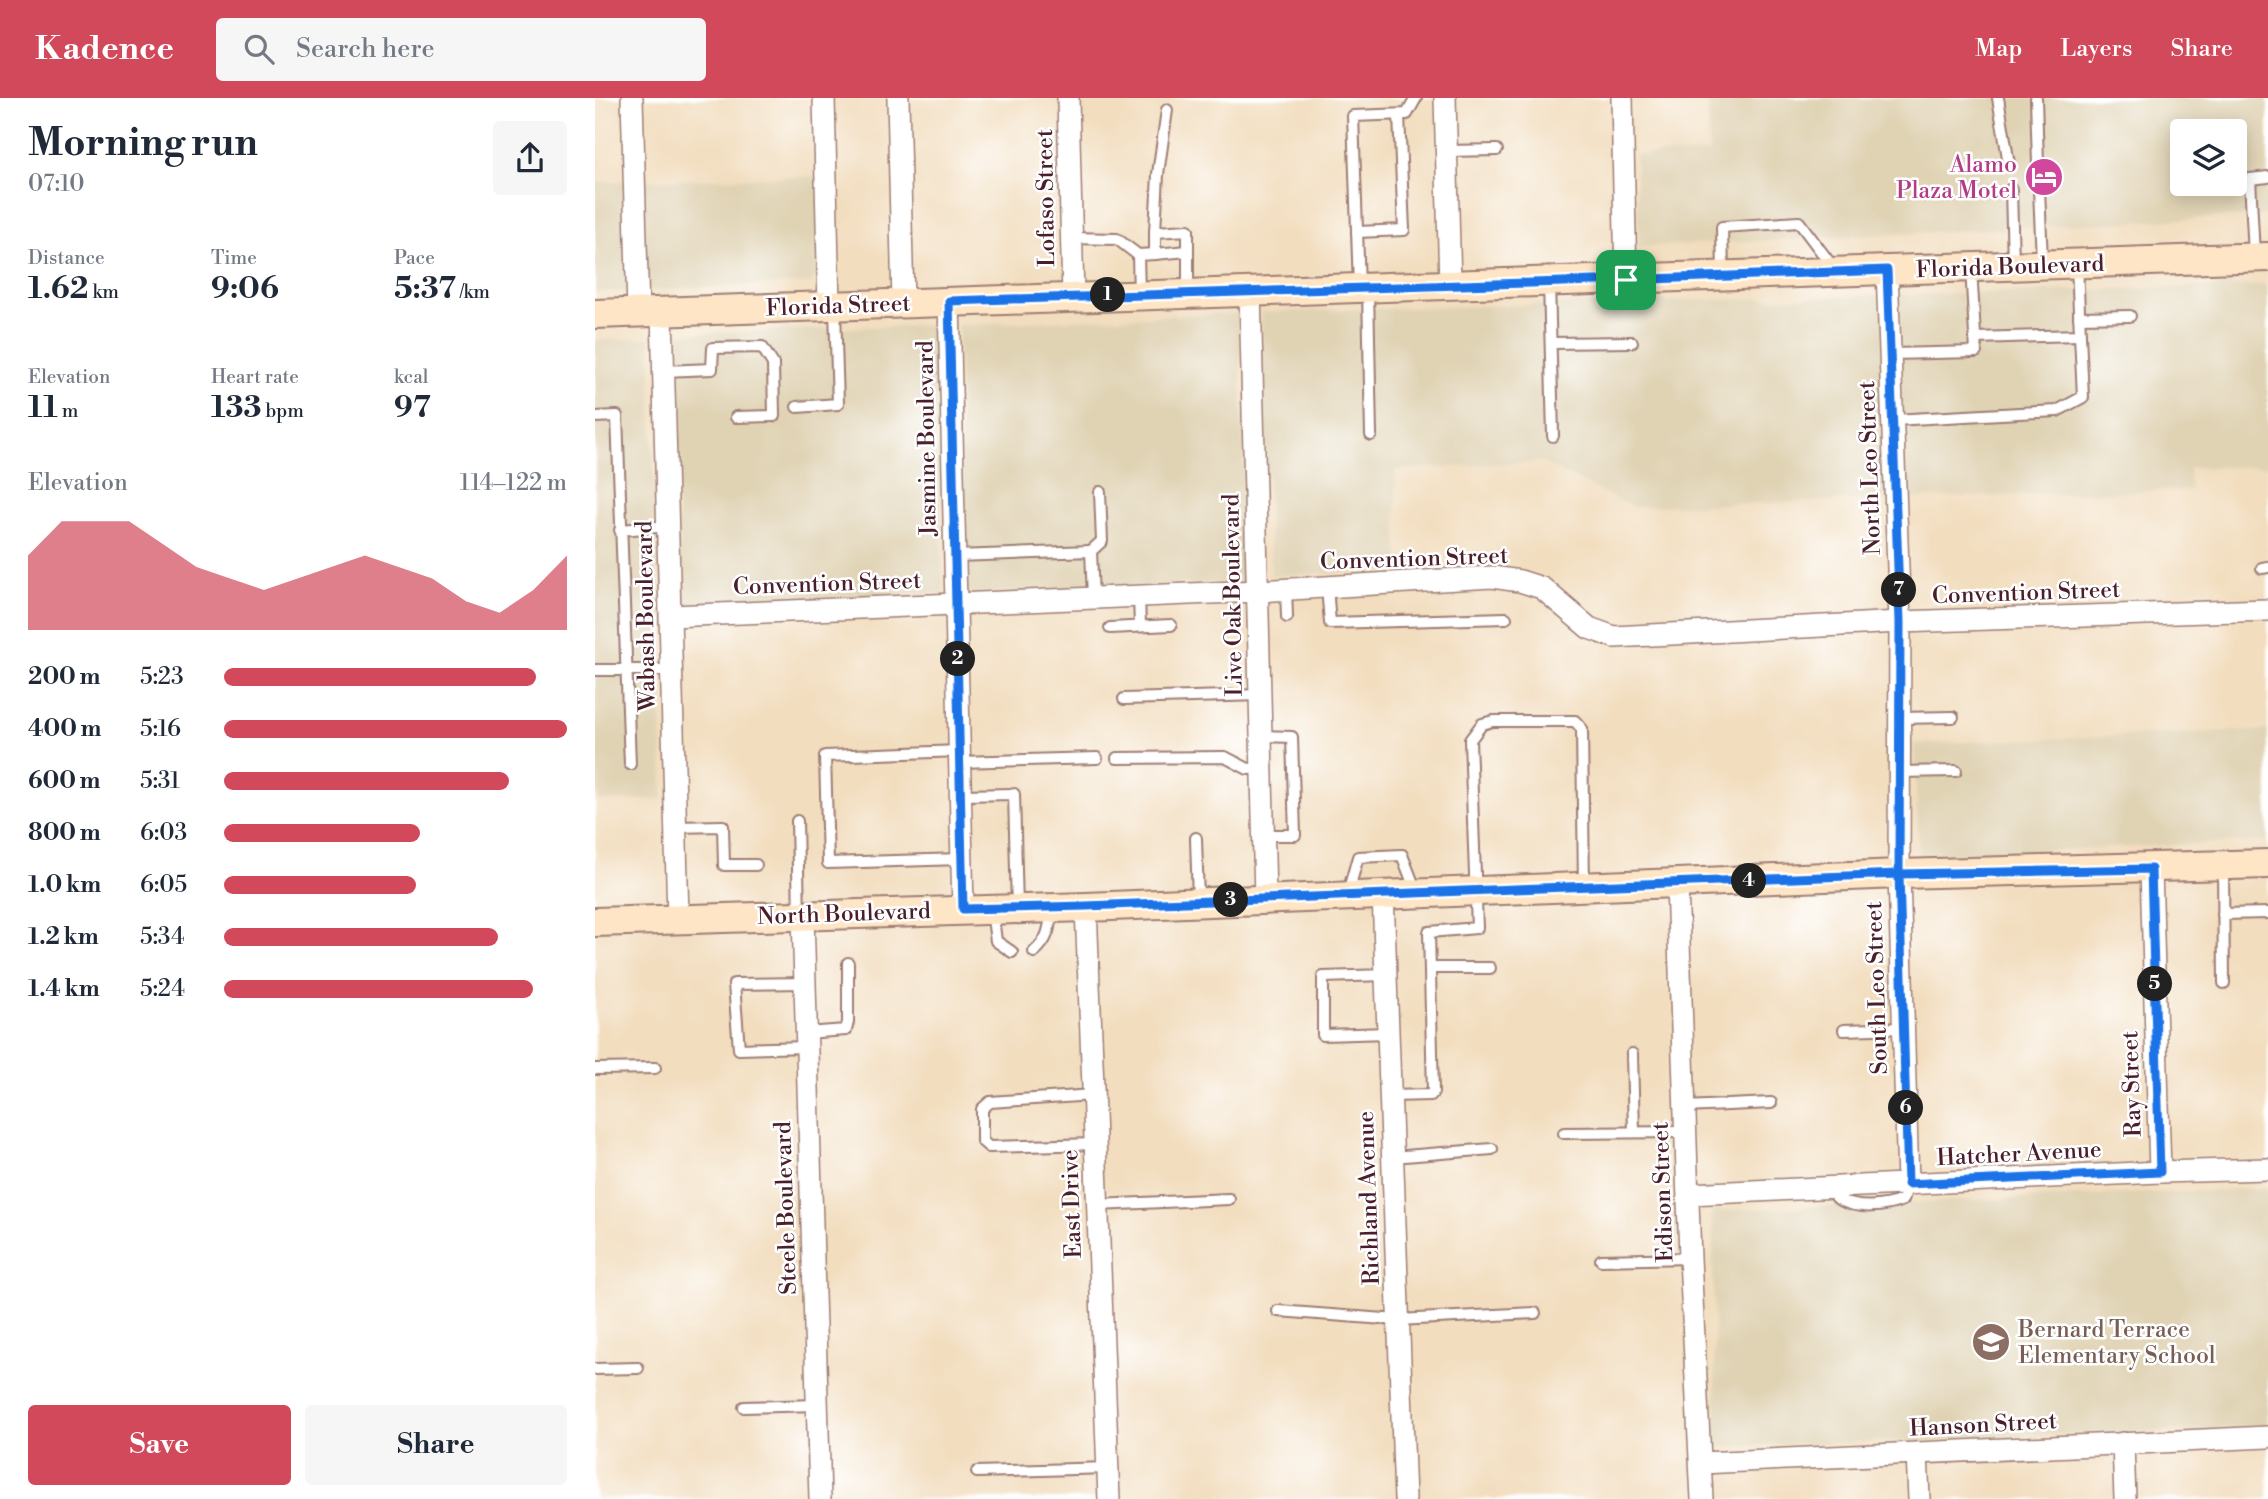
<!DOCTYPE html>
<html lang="en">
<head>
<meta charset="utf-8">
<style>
	:root { --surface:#fff; --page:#f6f6f7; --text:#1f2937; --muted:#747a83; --accent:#d1495b }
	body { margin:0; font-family:"Libre Bodoni",serif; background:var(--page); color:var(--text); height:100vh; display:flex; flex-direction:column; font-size:26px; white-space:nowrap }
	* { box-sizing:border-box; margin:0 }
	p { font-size:23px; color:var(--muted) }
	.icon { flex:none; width:38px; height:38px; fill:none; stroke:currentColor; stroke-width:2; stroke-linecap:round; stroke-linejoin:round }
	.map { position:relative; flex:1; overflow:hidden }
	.panel { display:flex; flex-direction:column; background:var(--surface); width:595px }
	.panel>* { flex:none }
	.tools { position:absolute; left:1575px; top:21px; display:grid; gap:14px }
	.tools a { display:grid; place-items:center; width:77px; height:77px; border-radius:7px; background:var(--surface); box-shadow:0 4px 18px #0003; font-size:35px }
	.pin { position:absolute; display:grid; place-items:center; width:60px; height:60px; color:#fff; margin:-30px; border-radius:14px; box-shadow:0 4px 10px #0006 }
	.km { position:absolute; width:35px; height:35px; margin:-18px; border-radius:50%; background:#222; color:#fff; font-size:19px; line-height:35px; text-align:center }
	.round { display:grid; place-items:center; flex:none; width:74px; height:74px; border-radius:7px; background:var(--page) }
	.headline { display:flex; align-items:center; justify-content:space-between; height:119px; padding:0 28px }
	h1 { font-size:38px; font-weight:800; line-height:52px }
	.metrics { display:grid; grid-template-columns:repeat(3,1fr); gap:10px; height:119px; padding:7px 28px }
	.metrics div { display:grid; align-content:center }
	.metrics b { font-size:30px; font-weight:800 }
	.metrics small { font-size:19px; font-weight:400 }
	.metrics p { font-size:19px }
	.chart { height:196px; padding:14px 28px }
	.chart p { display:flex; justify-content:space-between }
	.chart svg { width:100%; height:126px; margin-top:7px; fill:var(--accent); opacity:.7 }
	.cta { display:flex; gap:14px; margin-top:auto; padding:14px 28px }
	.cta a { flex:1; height:80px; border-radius:7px; background:var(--accent); color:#fff; font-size:28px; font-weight:800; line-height:80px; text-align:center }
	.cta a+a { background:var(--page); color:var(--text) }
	ul { padding:0 28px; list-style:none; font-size:23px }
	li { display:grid; grid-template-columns:112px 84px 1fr; align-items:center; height:52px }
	li i { height:18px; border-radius:9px; background:var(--accent) }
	header { display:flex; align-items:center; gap:42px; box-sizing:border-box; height:98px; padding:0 35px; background:var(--accent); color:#fff }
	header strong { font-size:33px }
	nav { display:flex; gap:38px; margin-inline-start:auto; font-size:24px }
	.search { width:490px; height:63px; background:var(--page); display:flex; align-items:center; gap:18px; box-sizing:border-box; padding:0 24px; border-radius:7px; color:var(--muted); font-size:26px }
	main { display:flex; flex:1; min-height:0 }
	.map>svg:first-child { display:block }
</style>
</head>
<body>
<header>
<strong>Kadence</strong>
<div class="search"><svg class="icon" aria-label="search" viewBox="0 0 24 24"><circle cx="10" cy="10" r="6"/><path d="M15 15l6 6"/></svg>Search here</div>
<nav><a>Map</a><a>Layers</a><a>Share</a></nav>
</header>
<main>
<section class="panel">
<div class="headline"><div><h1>Morning run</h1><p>07:10</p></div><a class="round"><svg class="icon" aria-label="share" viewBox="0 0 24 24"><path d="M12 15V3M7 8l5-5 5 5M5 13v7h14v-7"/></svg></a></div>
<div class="metrics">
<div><p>Distance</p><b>1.62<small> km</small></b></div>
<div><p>Time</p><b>9:06</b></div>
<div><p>Pace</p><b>5:37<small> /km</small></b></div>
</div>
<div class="metrics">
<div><p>Elevation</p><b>11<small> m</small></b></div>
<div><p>Heart rate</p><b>133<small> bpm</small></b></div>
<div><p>kcal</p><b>97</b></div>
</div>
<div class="chart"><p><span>Elevation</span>114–122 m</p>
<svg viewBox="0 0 160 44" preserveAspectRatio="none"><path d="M0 44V18L10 6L20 6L30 6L40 14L50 22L60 26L70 30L80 26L90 22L100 18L110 22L120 26L130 34L140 38L150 30L160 18V44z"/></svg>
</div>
<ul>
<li><b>200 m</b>5:23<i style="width:91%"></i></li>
<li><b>400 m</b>5:16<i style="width:100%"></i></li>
<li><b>600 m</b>5:31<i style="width:83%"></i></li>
<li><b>800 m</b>6:03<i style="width:57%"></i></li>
<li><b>1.0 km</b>6:05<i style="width:56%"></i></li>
<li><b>1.2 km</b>5:34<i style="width:80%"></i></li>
<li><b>1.4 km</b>5:24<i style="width:90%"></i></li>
</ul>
<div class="cta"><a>Save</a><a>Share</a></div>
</section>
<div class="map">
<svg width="1673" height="1401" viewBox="0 0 1673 1401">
	<rect width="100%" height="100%" fill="#fff"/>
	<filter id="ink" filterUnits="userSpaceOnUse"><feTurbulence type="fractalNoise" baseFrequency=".0143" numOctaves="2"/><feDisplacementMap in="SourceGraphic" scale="14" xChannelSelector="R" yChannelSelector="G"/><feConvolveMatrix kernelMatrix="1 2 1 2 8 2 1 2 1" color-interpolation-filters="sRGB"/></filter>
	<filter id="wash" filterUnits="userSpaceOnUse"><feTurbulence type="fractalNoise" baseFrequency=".00686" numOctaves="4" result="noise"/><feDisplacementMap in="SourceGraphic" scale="28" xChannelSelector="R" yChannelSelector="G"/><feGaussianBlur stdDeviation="1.57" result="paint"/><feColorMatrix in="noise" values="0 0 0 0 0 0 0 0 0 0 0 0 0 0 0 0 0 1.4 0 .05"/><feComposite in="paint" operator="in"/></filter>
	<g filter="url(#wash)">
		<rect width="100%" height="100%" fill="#f2ddbe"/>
		<g fill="#e0d3b4" fill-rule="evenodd">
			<path d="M1113,0H1673V117L1044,149L1040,57L1114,55ZM1587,33H1640V86H1587Z"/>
			<path d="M224,78L222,177L215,185L0,194V84Z"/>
			<path d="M1673,187V368L1594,370L1596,392L1039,409L945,364L800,372L804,472L676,478L666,214Z"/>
			<path d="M644,215L653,484L371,495L363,227Z"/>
			<path d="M342,227L348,495L87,507L75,236Z"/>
			<path d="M55,240L68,701L4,703L2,634L0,633V242Z"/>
			<path d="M1673,632V743L1324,758L1319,646Z"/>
			<path d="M1673,1090V1328L1319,1343L1121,1348L1117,1113Z"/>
		</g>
	</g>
	<g filter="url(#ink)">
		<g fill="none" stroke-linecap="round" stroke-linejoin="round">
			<defs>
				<g id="lane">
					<path d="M1403,0L1414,66"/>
					<path d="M1441,0L1443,66"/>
					<path d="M572,12L563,76L560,134L593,132V195"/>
					<path d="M852,53L902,52"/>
					<path d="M1444,90L1447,164"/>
					<path d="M1416,91L1418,165"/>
					<path d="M560,134V156L593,153"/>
					<path d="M762,134L809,132L804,17"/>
					<path d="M476,140L522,141L543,157"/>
					<path d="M1659,157L1655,81L1673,79"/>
					<path d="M1128,175L1127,129L1204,124L1240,172"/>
					<path d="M954,184L958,338"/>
					<path d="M764,189L758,18L812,16L821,0"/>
					<path d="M773,192L776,337"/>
					<path d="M544,196L543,157L560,156"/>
					<path d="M1484,219L1535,218"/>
					<path d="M1380,240L1485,237L1482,166"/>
					<path d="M956,245L1037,244"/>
					<path d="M1296,256L1381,254L1376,170"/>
					<path d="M69,273L117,271L118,250L167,249L178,266L179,318L141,319"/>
					<path d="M202,309L243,306L240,211"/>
					<path d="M0,319L22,318L35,666"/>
					<path d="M1298,322L1462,313L1488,299L1485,237"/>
					<path d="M25,432L75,428"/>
					<path d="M496,453L507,443L505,394"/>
					<path d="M361,458L496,453L498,500"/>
					<path d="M1667,470L1673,469"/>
					<path d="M732,489L735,525L911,520"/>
					<path d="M691,491L692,519"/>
					<path d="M544,498L545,528"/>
					<path d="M515,530L576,527"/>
					<path d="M0,572H78"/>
					<path d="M529,601L666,597"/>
					<path d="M1304,620L1358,619"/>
					<path d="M667,638L697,639L700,737H669"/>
					<path d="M365,653L230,658L233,765L367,761"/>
					<path d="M522,660L630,659L653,671L667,670"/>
					<path d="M365,664L502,660"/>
					<path d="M1304,674L1361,673"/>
					<path d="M366,697L419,696L422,810"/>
					<path d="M202,723L204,818"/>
					<path d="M81,729L128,728L129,767H161"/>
					<path d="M601,740L603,803"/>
					<path d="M1628,768L1629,885"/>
					<path d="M752,798L763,759L807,757L821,793"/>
					<path d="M397,813L401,843L417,854"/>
					<path d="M1628,816L1673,815"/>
					<path d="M439,854C453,842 455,830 456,813"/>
					<path d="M835,870H895"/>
					<path d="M791,877L728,879V937L793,935"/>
					<path d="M210,885L139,886L144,951L212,949"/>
					<path d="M1249,932L1308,930"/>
					<path d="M211,935L251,932L253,924V865"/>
					<path d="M1037,956L1039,1034"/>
					<path d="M0,971L60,970"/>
					<path d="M498,997L395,1004L387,1011V1043L394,1049L500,1046"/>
					<path d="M795,998L836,997L838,994L834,834L882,830L875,642L887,626L898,623H980L987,631L989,789"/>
					<path d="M1090,1009L1176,1005"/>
					<path d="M969,1035L1091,1034"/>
					<path d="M797,1059L897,1051"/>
					<path d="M1234,1090C1237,1094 1241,1100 1245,1102C1263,1112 1290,1109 1308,1102L1313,1086"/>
					<path d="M502,1107L634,1101"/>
					<path d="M1006,1162L1095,1160"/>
					<path d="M683,1213L803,1222L940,1215"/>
					<path d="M0,1271L43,1270"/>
					<path d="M149,1309L223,1307"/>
					<path d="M382,1374L513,1370"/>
				</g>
				<g id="street">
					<path d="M37,0L43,215"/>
					<path d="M229,0L234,208"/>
					<path d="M303,0L308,205"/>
					<path d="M473,0L478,199"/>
					<path d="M850,0L855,187"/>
					<path d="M1027,0L1031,182"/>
					<path d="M1292,172L1305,524L1304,776L1313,1086"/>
					<path d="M655,192L670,800"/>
					<path d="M354,203L368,811"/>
					<path d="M67,214L83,821"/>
					<path d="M76,518L664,493L897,479L925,483L947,490L994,530L1019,539L1305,524L1673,512"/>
					<path d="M1556,771L1565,1074"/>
					<path d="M1082,786L1095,1160L1107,1401"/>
					<path d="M788,796L810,1401"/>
					<path d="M491,809L514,1401"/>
					<path d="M208,818L225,1401"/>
					<path d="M1094,1096L1565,1074L1673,1071"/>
					<path d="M1528,1345L1530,1401"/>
					<path d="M1322,1355L1324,1401"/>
					<path d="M1106,1365L1673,1339"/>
				</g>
				<g id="secondary">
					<path d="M0,216L1673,159"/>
					<path d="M0,824L491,809L1304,776L1673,766"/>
				</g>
			</defs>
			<use href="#lane" stroke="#9e7e74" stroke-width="14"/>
			<use href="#street" stroke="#9e7e74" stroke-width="24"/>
			<use href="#secondary" stroke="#9e7e74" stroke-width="32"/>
			<use href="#lane" stroke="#fff" stroke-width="10"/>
			<use href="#street" stroke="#fff" stroke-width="21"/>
			<use href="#secondary" stroke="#fde5c5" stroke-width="28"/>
		</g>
	</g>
	<g fill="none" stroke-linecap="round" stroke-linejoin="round" filter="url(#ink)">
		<defs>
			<path id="route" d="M1031,182L354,203L368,811L491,808L1304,776L1556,771L1565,1074L1313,1086L1304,776L1305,524L1292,172L1031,182"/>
		</defs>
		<use href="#route" stroke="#fff" stroke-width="14"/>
		<use href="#route" stroke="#1a73e8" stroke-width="9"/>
	</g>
	<defs>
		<symbol id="hotel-disc" viewBox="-11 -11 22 22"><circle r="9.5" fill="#d1479c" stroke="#fff"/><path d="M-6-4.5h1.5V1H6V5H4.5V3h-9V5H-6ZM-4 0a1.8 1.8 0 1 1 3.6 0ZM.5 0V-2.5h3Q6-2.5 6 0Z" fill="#fff"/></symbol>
		<symbol id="school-disc" viewBox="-11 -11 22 22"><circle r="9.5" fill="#8d6e63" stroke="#fff"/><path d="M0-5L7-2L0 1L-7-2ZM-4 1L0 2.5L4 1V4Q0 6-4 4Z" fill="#fff"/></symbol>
	</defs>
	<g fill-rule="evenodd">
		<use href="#hotel-disc" x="1427" y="57" width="44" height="44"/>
		<use href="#school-disc" x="1374" y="1222" width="44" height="44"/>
	</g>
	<g text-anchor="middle" stroke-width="5" stroke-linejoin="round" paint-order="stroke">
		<g font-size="23" fill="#b23c85" stroke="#fff" text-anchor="end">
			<text x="1422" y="74">Alamo<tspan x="1422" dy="26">Plaza Motel</tspan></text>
		</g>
		<g font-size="23" fill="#4a1f2b" stroke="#fff">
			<text transform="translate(450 100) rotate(-91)" y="8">Lofaso Street</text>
			<text transform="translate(1415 168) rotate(-2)" y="8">Florida Boulevard</text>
			<text transform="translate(243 207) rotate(-2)" y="8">Florida Street</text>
			<text transform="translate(331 340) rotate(-91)" y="8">Jasmine Boulevard</text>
			<text transform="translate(1274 370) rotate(-92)" y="8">North Leo Street</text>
			<text transform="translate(819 460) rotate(-2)" y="8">Convention Street</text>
			<text transform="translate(232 485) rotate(-2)" y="8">Convention Street</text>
			<text transform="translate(1431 494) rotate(-2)" y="8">Convention Street</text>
			<text transform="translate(637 497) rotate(-91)" y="8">Live Oak Boulevard</text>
			<text transform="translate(50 518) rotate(-91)" y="8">Wabash Boulevard</text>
			<text transform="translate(249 815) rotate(-2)" y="8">North Boulevard</text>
			<text transform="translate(1281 890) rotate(-92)" y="8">South Leo Street</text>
			<text transform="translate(1536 986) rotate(-92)" y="8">Ray Street</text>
			<text transform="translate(1424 1055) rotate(-3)" y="8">Hatcher Avenue</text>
			<text transform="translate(1067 1094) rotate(-92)" y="8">Edison Street</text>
			<text transform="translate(773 1100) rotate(-92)" y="8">Richland Avenue</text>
			<text transform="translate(476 1106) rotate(-92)" y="8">East Drive</text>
			<text transform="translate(190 1110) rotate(-92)" y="8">Steele Boulevard</text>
			<text transform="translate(1388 1326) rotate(-3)" y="8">Hanson Street</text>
		</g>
		<g font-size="23" fill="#785e54" stroke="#fff" text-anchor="start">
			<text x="1423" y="1239">Bernard Terrace<tspan x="1423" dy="26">Elementary School</tspan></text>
		</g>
	</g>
</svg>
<div class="tools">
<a><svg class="icon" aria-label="layers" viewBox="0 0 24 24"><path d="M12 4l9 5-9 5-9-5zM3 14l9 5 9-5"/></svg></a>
</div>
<div class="pin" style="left:1031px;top:182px;background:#1e9e55"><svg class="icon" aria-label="arrive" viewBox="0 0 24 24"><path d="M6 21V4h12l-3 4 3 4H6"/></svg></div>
<b class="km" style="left:513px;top:197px">1</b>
<b class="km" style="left:363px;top:561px">2</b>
<b class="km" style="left:636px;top:802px">3</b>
<b class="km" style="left:1154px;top:783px">4</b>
<b class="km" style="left:1560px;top:886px">5</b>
<b class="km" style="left:1311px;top:1010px">6</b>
<b class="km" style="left:1304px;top:492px">7</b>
</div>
</main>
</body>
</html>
